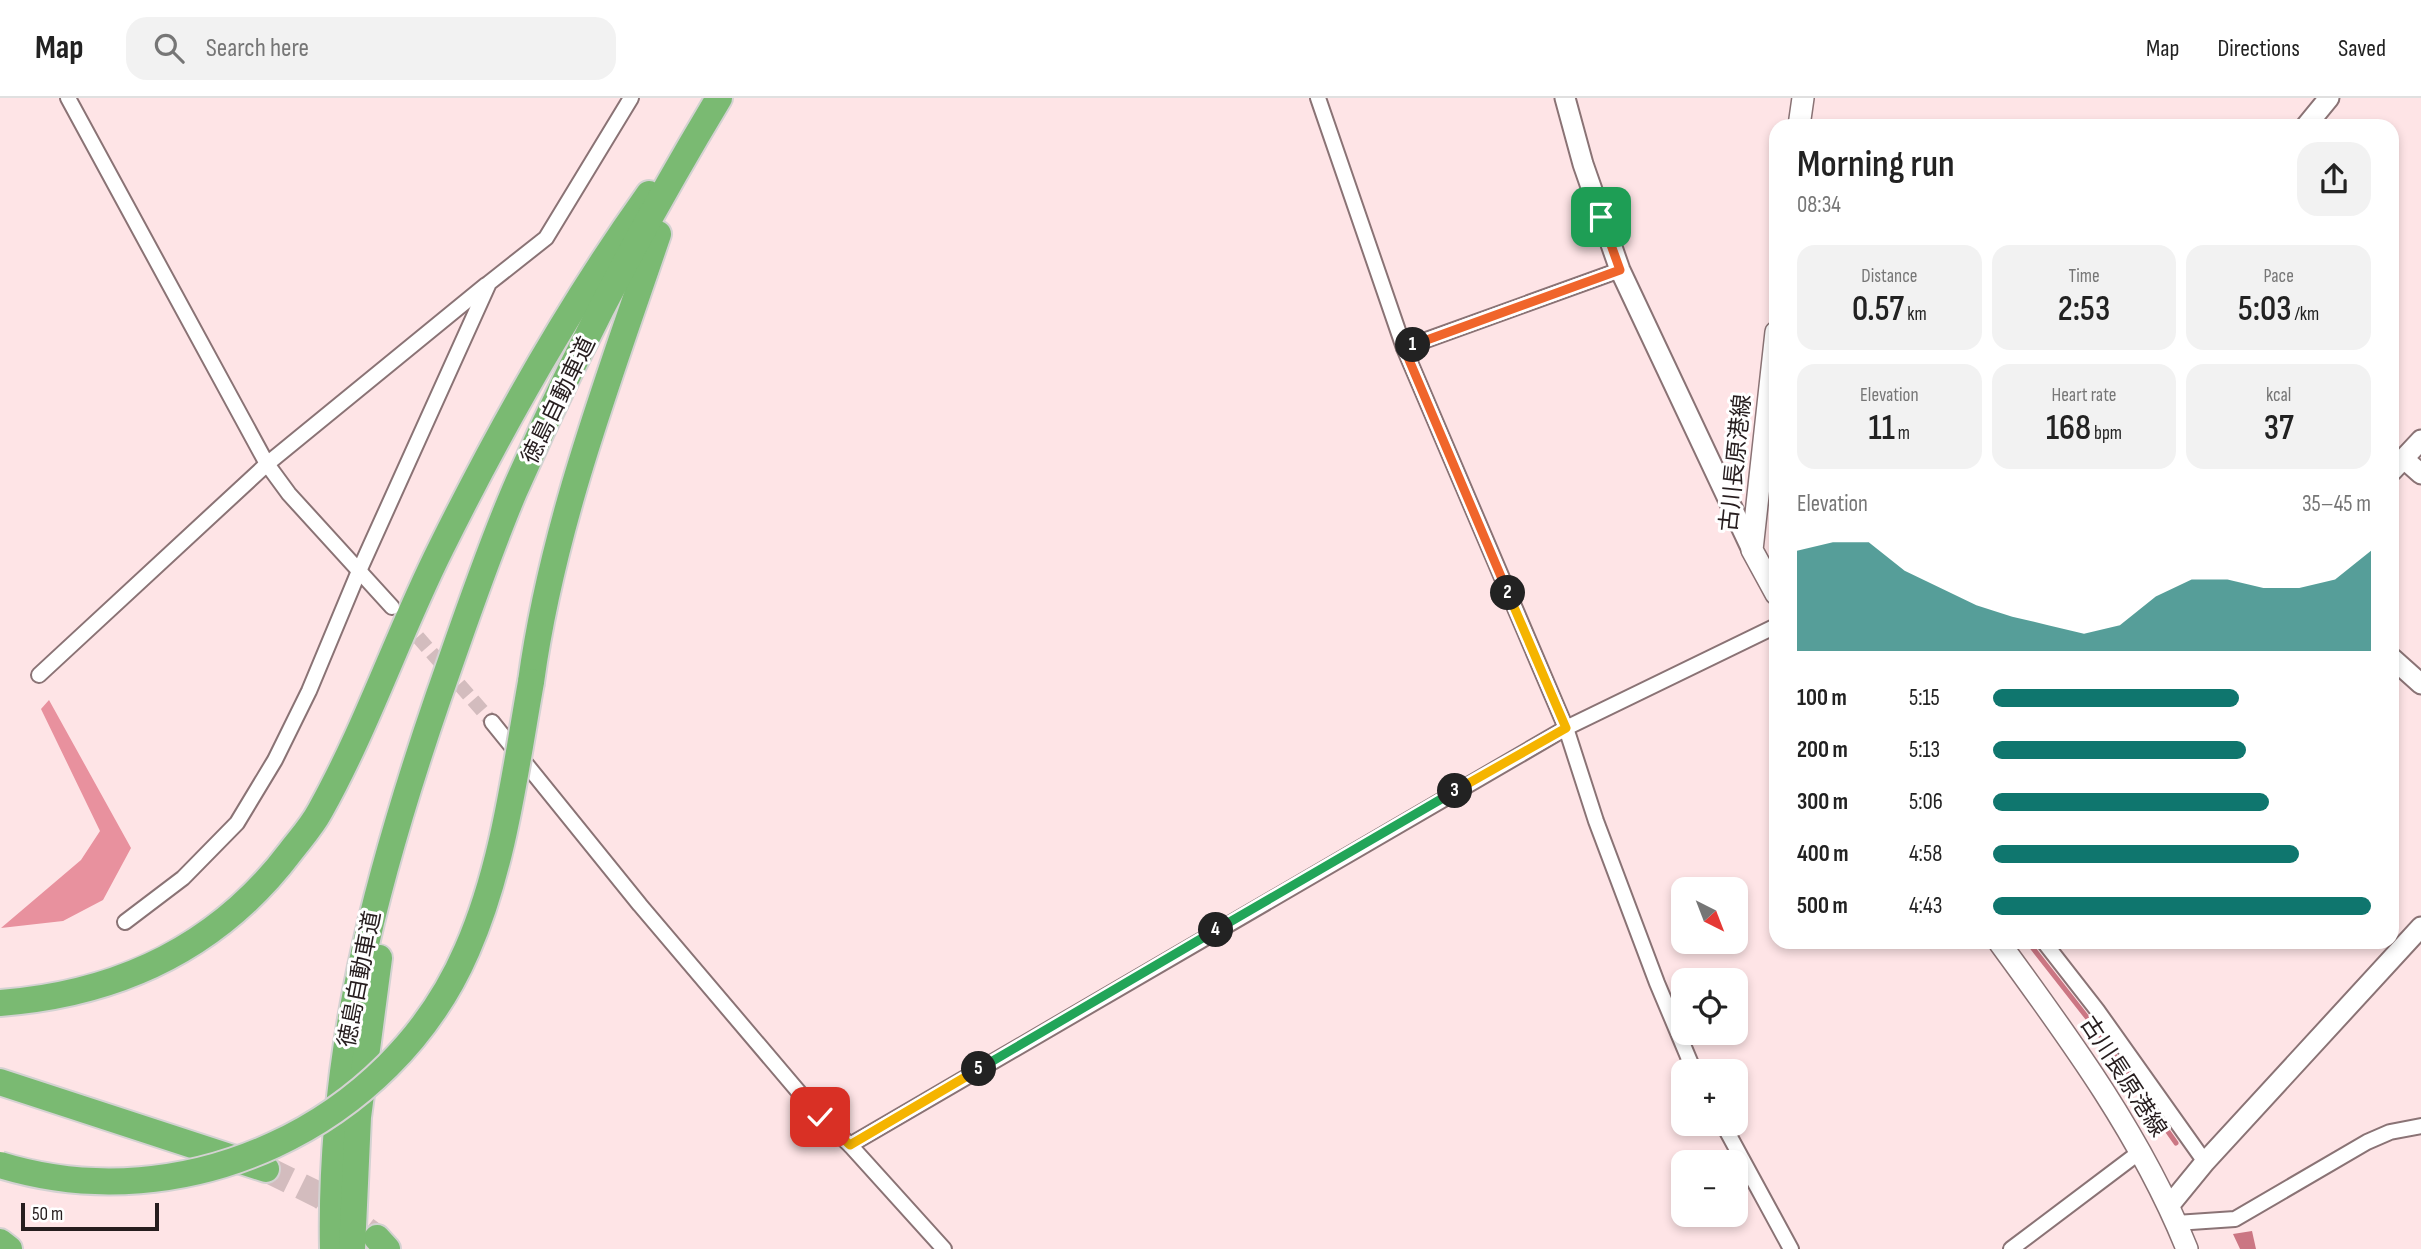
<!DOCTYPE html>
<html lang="en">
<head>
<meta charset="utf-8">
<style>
	:root { --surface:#fff; --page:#f2f2f2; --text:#222; --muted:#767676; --line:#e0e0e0; --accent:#0f766e }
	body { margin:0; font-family:"Sofia Sans Condensed","Noto Sans JP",sans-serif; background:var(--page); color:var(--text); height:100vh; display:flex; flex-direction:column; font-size:26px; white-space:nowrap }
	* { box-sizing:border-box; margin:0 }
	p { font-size:23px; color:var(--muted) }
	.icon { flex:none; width:38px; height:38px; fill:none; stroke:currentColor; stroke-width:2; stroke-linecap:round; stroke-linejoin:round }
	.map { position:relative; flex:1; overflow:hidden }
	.side { position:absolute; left:1769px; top:21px; width:630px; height:830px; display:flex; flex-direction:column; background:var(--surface); border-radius:21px; box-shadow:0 4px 10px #0003 }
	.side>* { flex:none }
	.needle { width:46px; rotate:138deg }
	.tools { position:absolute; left:1671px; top:779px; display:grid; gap:14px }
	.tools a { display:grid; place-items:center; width:77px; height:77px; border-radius:14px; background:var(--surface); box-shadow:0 4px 10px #0003; font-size:35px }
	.scale { position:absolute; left:21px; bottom:18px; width:138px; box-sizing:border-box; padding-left:7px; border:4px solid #261d1e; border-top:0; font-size:19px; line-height:24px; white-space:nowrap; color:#261d1e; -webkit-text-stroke:5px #fff; paint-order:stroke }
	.pin { position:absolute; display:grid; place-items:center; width:60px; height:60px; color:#fff; margin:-30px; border-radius:14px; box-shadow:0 4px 10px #0006 }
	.km { position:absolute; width:35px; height:35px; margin:-18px; border-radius:50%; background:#222; color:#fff; font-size:19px; line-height:35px; text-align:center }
	.round { display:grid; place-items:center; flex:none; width:74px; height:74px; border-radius:21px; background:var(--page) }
	.summary { display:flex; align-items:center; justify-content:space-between; height:119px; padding:0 28px }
	h1 { font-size:38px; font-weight:600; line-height:52px }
	.metrics { display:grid; grid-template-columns:repeat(3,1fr); gap:10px; height:119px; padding:7px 28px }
	.metrics div { display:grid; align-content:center; border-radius:18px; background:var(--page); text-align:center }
	.metrics b { font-size:35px; font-weight:600 }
	.metrics small { font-size:19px; font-weight:400 }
	.metrics p { font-size:19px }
	.chart { height:196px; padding:14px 28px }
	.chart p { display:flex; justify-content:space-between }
	.chart svg { width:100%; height:126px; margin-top:7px; fill:var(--accent); opacity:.7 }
	ul { padding:0 28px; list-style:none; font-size:23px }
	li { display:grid; grid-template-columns:112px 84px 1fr; align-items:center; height:52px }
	li i { height:18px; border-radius:9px; background:var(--accent) }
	header { display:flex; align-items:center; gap:42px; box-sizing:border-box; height:98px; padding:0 35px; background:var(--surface); border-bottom:2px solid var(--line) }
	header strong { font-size:33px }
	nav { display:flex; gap:38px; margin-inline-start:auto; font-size:24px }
	.search { width:490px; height:63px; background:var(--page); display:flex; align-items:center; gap:18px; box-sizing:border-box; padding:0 24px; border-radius:21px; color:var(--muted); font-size:26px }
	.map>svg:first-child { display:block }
</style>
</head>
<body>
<header>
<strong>Map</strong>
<div class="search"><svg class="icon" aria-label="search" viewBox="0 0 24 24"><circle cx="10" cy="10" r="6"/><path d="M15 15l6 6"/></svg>Search here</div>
<nav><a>Map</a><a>Directions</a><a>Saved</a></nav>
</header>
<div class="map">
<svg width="2421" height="1151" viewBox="0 0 2421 1151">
	<rect width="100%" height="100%" fill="#fee4e6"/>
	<path fill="#e8919e" d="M49,602L131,750L103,802L63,823L1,830L81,762L100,733L41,611Z"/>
	<path fill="#cb7683" d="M2252,1133L2256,1151H2240L2233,1136Z"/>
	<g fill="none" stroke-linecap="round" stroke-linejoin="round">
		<path stroke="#cb7683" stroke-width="5" d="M2028,844L2093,927L2176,1045"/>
		<path stroke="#d3bcbe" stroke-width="14" stroke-dasharray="14 7" stroke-linecap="butt" d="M404,523L492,624"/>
		<path stroke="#d3bcbe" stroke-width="26" stroke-dasharray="26 13" stroke-linecap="butt" d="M266,1071L321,1098L377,1140"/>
		<defs>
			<g id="minor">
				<path d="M68,0L267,366L289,396L392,509"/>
				<path d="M1318,0L1404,250L1566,630L1596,723L1657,885L1694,973"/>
				<path d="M1404,250L1620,172"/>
				<path d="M39,577L267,366L486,187"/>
				<path d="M492,624L640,807L820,1019L850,1047L944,1151"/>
				<path d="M125,824L183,780L237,725L275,662L309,593L359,473L489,185L546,140L631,0"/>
				<path d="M2044,844L2097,912L2205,1064"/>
				<path d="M1723,1026L1791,1151"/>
				<path d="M850,1047L1566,630L1776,528"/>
				<path d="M2176,1125L2235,1121L2367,1044L2390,1034L2421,1028"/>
				<path d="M2011,1151L2141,1053"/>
			</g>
			<g id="tertiary">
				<path d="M1565,0L1583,66L1620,172L1752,452"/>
				<path d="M2306,28L2329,0"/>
				<path d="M2404,361L2421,376"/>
				<path d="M2392,373L2421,342"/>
				<path d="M2392,560L2421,586"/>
				<path d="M2169,1108L2205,1064L2421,829"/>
			</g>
			<g id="secondary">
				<path d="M1799,28L1803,0"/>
				<path d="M1776,234L1752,452L1776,496"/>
				<path d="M1999,844C2070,941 2142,1039 2187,1151"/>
			</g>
			<g id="motorway">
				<path d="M531,584C552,429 608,283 658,136"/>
				<path d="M0,905C119,896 218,850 291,753C301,740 312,728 320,713C367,629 398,536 441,450C502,327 569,208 649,96"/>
				<path d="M0,984L266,1071"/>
				<path d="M377,1140L387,1151"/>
				<path d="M0,1144L9,1151"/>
				<path d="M333,1151C329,955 376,780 439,597C463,529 486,460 514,394C573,259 643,126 719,0"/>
				<path d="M352,1151L358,1019L379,860"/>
			</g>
		</defs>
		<use href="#minor" stroke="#8a7375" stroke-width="18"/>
		<use href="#tertiary" stroke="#8a7375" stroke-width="23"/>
		<use href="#secondary" stroke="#8a7375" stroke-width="24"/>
		<use href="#motorway" stroke="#d4d2d2" stroke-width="30"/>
		<use href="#minor" stroke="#fff" stroke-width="14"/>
		<use href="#tertiary" stroke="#fff" stroke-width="19"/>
		<use href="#secondary" stroke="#fff" stroke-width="21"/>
		<use href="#motorway" stroke="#7aba72" stroke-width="26"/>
		<defs>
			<path id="motorway-bridge" d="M0,1067C184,1124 391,1028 467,852C504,768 515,673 531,584"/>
		</defs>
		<use href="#motorway-bridge" stroke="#d4d2d2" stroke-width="30" stroke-linecap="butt"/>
		<use href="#motorway-bridge" stroke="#7aba72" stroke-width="26"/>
	</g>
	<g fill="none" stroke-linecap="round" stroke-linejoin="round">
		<defs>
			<path id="split-1" d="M1413,247L1620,172L1601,119"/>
			<path id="split-2" d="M1413,247L1404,250L1508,495"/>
			<path id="split-3" d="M1455,693L1566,630L1508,495"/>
			<path id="split-4" d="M1216,832L1455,693"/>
			<path id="split-5" d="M979,971L1216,832"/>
			<path id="split-6" d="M820,1019L850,1047L979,971"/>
		</defs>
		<use href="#split-1" stroke="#fff" stroke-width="14"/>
		<use href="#split-2" stroke="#fff" stroke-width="14"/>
		<use href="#split-3" stroke="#fff" stroke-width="14"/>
		<use href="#split-4" stroke="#fff" stroke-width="14"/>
		<use href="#split-5" stroke="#fff" stroke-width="14"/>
		<use href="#split-6" stroke="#fff" stroke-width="14"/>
		<use href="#split-1" stroke="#f0652b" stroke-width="9"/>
		<use href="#split-2" stroke="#f0652b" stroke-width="9"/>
		<use href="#split-3" stroke="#f5b400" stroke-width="9"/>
		<use href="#split-4" stroke="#22a559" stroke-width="9"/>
		<use href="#split-5" stroke="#22a559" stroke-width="9"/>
		<use href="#split-6" stroke="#f5b400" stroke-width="9"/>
	</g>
	<g text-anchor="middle" stroke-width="6" stroke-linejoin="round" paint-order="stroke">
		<g font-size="23" fill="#261d1e" stroke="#fff">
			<text transform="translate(558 302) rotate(-64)" y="8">徳島自動車道</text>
			<text transform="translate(1735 365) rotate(-84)" y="8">古川長原港線</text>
			<text transform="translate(359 881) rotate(-79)" y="8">徳島自動車道</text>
			<text transform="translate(2124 978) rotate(57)" y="8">古川長原港線</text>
		</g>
	</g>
</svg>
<div class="tools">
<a><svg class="needle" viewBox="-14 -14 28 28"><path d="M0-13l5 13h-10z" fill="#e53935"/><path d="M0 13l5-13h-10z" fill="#767676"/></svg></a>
<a><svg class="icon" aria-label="locate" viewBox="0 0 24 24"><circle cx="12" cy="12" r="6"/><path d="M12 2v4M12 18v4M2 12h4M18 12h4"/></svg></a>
<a>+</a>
<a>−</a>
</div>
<div class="scale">50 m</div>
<div class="pin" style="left:1601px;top:119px;background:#1e9e55"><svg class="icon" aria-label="arrive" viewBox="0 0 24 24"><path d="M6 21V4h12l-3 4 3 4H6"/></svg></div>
<div class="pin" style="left:820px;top:1019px;background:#d93025"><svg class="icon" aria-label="check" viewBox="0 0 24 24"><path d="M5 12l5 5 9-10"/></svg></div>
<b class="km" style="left:1413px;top:247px">1</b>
<b class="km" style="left:1508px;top:495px">2</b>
<b class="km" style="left:1455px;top:693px">3</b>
<b class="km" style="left:1216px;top:832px">4</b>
<b class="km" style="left:979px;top:971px">5</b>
<section class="side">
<div class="summary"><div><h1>Morning run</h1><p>08:34</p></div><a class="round"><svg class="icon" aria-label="share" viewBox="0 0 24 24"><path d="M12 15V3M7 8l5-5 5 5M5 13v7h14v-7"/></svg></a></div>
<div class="metrics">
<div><p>Distance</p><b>0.57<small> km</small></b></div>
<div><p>Time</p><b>2:53</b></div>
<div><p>Pace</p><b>5:03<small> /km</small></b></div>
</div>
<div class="metrics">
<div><p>Elevation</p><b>11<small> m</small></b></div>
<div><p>Heart rate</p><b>168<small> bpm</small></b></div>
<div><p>kcal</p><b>37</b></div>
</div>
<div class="chart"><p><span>Elevation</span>35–45 m</p>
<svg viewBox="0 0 160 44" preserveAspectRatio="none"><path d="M0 44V9L10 6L20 6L30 16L40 22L50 28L60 32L70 35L80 38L90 35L100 25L110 19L120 19L130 22L140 22L150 19L160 9V44z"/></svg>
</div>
<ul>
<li><b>100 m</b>5:15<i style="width:65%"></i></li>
<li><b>200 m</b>5:13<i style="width:67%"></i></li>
<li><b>300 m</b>5:06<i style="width:73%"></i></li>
<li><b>400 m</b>4:58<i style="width:81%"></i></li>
<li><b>500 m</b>4:43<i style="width:100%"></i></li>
</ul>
</section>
</div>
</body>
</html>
